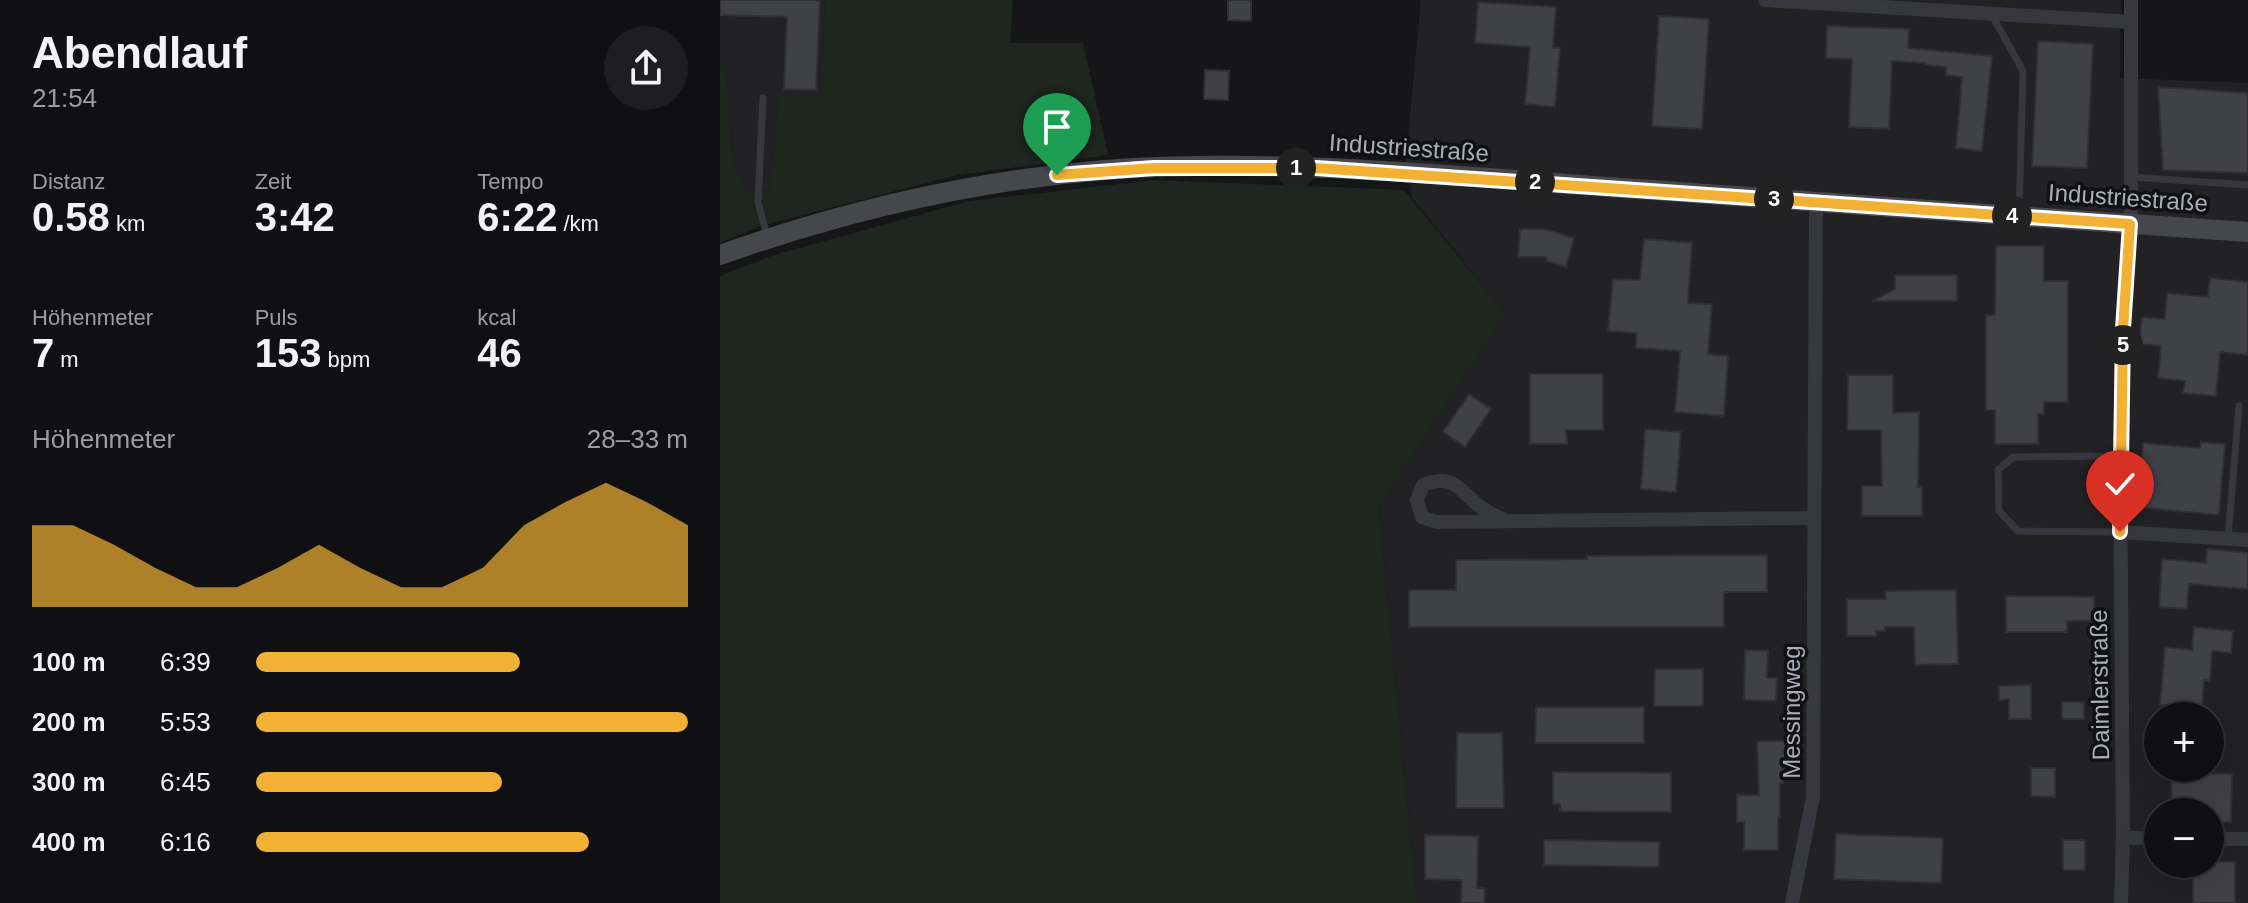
<!DOCTYPE html>
<html lang="de">
<head>
<meta charset="utf-8">
<style>
	:root { --surface:#101012; --page:#1e1e20; --text:#f1f3f6; --muted:#9c9d9f; --line:#303032; --accent:#f2b134 }
	body { margin:0; font-family:Helvetica,sans-serif; background:var(--page); color:var(--text); height:100vh; display:flex; flex-direction:column; font-size:30px; white-space:nowrap }
	* { box-sizing:border-box; margin:0 }
	p { font-size:26px; color:var(--muted) }
	.icon { flex:none; width:44px; height:44px; fill:none; stroke:currentColor; stroke-width:2; stroke-linecap:round; stroke-linejoin:round }
	.map { position:relative; flex:1; overflow:hidden }
	.drawer { display:flex; flex-direction:column; background:var(--surface); width:720px }
	.drawer>* { flex:none }
	.controls { position:absolute; left:1424px; top:702px; display:grid; gap:16px }
	.controls a { display:grid; place-items:center; width:80px; height:80px; border-radius:50%; background:var(--surface); box-shadow:0 8px 32px #0002,0 0 0 2px var(--line); font-size:40px }
	.pin { position:absolute; display:grid; place-items:center; width:68px; height:68px; color:#fff; margin:-82px -34px; border-radius:50% 50% 50% 0; rotate:-45deg; box-shadow:0 0 8px #0007 }
	.pin .icon { rotate:45deg }
	.km { position:absolute; width:40px; height:40px; margin:-20px; border-radius:50%; background:#222; color:#fff; font-size:22px; line-height:40px; text-align:center }
	.round { display:grid; place-items:center; flex:none; width:84px; height:84px; border-radius:42px; background:var(--page) }
	.headline { display:flex; align-items:center; justify-content:space-between; height:136px; padding:0 32px }
	h1 { font-size:44px; font-weight:700; line-height:60px }
	.stats { display:grid; grid-template-columns:repeat(3,1fr); gap:12px; height:136px; padding:8px 32px }
	.stats div { display:grid; align-content:center }
	.stats b { font-size:40px; font-weight:700 }
	.stats small { font-size:22px; font-weight:400 }
	.stats p { font-size:22px }
	.chart { height:224px; padding:16px 32px }
	.chart p { display:flex; justify-content:space-between }
	.chart svg { width:100%; height:144px; margin-top:8px; fill:var(--accent); opacity:.7 }
	ul { padding:0 32px; list-style:none; font-size:26px }
	li { display:grid; grid-template-columns:128px 96px 1fr; align-items:center; height:60px }
	li i { height:20px; border-radius:10px; background:var(--accent) }
	main { display:flex; flex:1; min-height:0 }
	.map>svg:first-child { display:block }
</style>
</head>
<body>
<main>
<section class="drawer">
<div class="headline"><div><h1>Abendlauf</h1><p>21:54</p></div><a class="round"><svg class="icon" aria-label="share" viewBox="0 0 24 24"><path d="M12 15V3M7 8l5-5 5 5M5 13v7h14v-7"/></svg></a></div>
<div class="stats">
<div><p>Distanz</p><b>0.58<small> km</small></b></div>
<div><p>Zeit</p><b>3:42</b></div>
<div><p>Tempo</p><b>6:22<small> /km</small></b></div>
</div>
<div class="stats">
<div><p>Höhenmeter</p><b>7<small> m</small></b></div>
<div><p>Puls</p><b>153<small> bpm</small></b></div>
<div><p>kcal</p><b>46</b></div>
</div>
<div class="chart"><p><span>Höhenmeter</span>28–33 m</p>
<svg viewBox="0 0 160 44" preserveAspectRatio="none"><path d="M0 44V19L10 19L20 25L30 32L40 38L50 38L60 32L70 25L80 32L90 38L100 38L110 32L120 19L130 12L140 6L150 12L160 19V44z"/></svg>
</div>
<ul>
<li><b>100 m</b>6:39<i style="width:61%"></i></li>
<li><b>200 m</b>5:53<i style="width:100%"></i></li>
<li><b>300 m</b>6:45<i style="width:57%"></i></li>
<li><b>400 m</b>6:16<i style="width:77%"></i></li>
</ul>
</section>
<div class="map">
<svg width="1528" height="903" viewBox="0 0 1528 903">
	<rect width="100%" height="100%" fill="#161618"/>
	<g fill="#222225" fill-rule="evenodd">
		<path d="M0,0H105L100,97L59,96L49,192L30,190L14,170L6,66L0,69Z"/>
		<path d="M701,0H1401L1400,78L1528,83V903H697L659,507L786,314L692,198L686,158ZM1438,716H1490V768H1438ZM1438,812H1490V864H1438Z"/>
	</g>
	<g fill="#1e261f">
		<path d="M105,0H293L290,43H363L388,155L238,175L40,226L0,243V69L6,65L14,170L30,190L49,192L59,96H100Z"/>
		<path d="M435,180L684,190L786,314L659,507L697,903H0V276L54,255L249,201Z"/>
	</g>
	<g fill="#404145" stroke="#303034" stroke-width="2">
		<path d="M0,0H100L96,90L64,89L67,17L0,15Z"/>
		<path d="M508,0H531V21L508,20Z"/>
		<path d="M758,2L836,7L833,48H840L835,107L805,104L810,47L755,43Z"/>
		<path d="M939,16L989,19L982,129L932,126Z"/>
		<path d="M1107,26L1189,29L1188,48L1272,56L1262,151L1236,148L1242,77L1226,75V67L1205,65L1206,63L1172,61L1169,129L1129,127L1132,59L1106,58Z"/>
		<path d="M1318,41L1373,44L1367,168L1312,166Z"/>
		<path d="M485,70L509,71L508,100L484,99Z"/>
		<path d="M1438,87L1528,93V173L1443,170Z"/>
		<path d="M800,229H824L854,238L846,267L827,261L826,257H798Z"/>
		<path d="M924,239L972,243L968,303L992,304L988,354L1008,356L1004,416L955,412L960,351L916,348V333L888,331L893,279L920,280Z"/>
		<path d="M1276,246H1324V281H1348V402H1324V414H1318V444H1275V410H1266V315H1275Z"/>
		<path d="M1175,275H1237V301H1152L1175,289Z"/>
		<path d="M1490,278L1528,282V355L1500,352L1496,396L1463,393L1465,381L1438,378L1441,346L1419,344L1422,317L1445,319L1447,293L1488,297Z"/>
		<path d="M810,374H883V430H846L847,444H810Z"/>
		<path d="M1128,375H1173V413L1199,412L1198,487H1202V516H1142V486H1162L1161,430H1127Z"/>
		<path d="M749,394L771,409L745,447L723,432Z"/>
		<path d="M925,429L961,432L956,492L921,489Z"/>
		<path d="M1481,442L1505,444L1499,515L1425,508L1428,472L1421,471L1423,443L1480,448Z"/>
		<path d="M1487,549L1528,553V589L1469,584L1467,609L1439,607L1442,559L1486,563Z"/>
		<path d="M1047,555V592H1004V627H689V590H736V560L867,559V556Z"/>
		<path d="M1236,590L1238,664L1195,665L1194,627H1165V631H1156V636H1127V599H1166L1165,591Z"/>
		<path d="M1286,596L1374,597V621H1347V632H1286Z"/>
		<path d="M1474,627L1513,631L1511,653L1492,651L1490,681L1484,680L1482,708L1440,705L1445,647L1472,650Z"/>
		<path d="M1025,650L1048,651L1047,678H1057L1056,701L1024,700Z"/>
		<path d="M935,669H983V706H934Z"/>
		<path d="M1311,685V719H1289V699L1279,700V686Z"/>
		<rect x="1342" y="702" width="22" height="17"/>
		<path d="M816,707H924V743H815Z"/>
		<path d="M737,733H782L784,808H736Z"/>
		<path d="M1037,741H1066L1065,765H1063V783H1060V817H1058V850H1024V822H1017V795H1039Z"/>
		<path d="M1311,768H1335V797L1311,796Z"/>
		<path d="M833,772L951,773V812L840,811V804H833Z"/>
		<path d="M1452,772L1512,774L1511,822H1490V812H1451Z"/>
		<path d="M1116,834L1223,838L1221,883L1114,879Z"/>
		<path d="M705,835L758,836L757,888H765L764,903H741L742,880L705,879Z"/>
		<path d="M824,840L939,842V867L824,865Z"/>
		<rect x="1343" y="840" width="22" height="30"/>
		<path d="M1490,862H1515V903H1473V864H1490Z"/>
	</g>
	<g fill="none" stroke-linecap="round" stroke-linejoin="round">
		<g stroke="#37383d" stroke-width="7">
			<path d="M1272,15L1303,71L1299,214"/>
			<path d="M43,98L38,202L47,236"/>
			<path d="M1411,177L1528,185"/>
			<path d="M1400,456L1293,457L1278,470L1279,511L1298,531L1400,532"/>
			<path d="M1508,538L1519,406"/>
		</g>
		<g stroke="#37383d" stroke-width="14">
			<path d="M1045,0L1411,22"/>
			<path d="M785,520C777,517 769,513 762,508C739,492 736,472 703,485L697,500L702,517L716,522L1094,518"/>
			<path d="M1400,532L1528,540"/>
			<path d="M1403,838H1438"/>
			<path d="M1490,839H1528"/>
			<path d="M1072,903L1093,797L1096,202"/>
			<path d="M1401,903L1403,838L1400,456L1403,329L1411,207V0"/>
		</g>
		<path stroke="#45474d" stroke-width="20" d="M0,255C124,211 252,181 384,170C562,157 741,177 918,189C1121,204 1325,218 1528,232"/>
	</g>
	<g fill="none" stroke-linecap="round" stroke-linejoin="round">
		<defs>
			<path id="route" d="M337,175L434,168H596L1410,224L1403,329L1400,532"/>
		</defs>
		<use href="#route" stroke="#fff" stroke-width="16"/>
		<use href="#route" stroke="#f2b134" stroke-width="10"/>
	</g>
	<g text-anchor="middle" stroke-width="7" stroke-linejoin="round" paint-order="stroke">
		<g font-size="24" fill="#a8adb8" stroke="#111113">
			<text transform="translate(689 148) rotate(4)" y="8">Industriestraße</text>
			<text transform="translate(1408 198) rotate(4)" y="8">Industriestraße</text>
			<text transform="translate(1380 685) rotate(-91)" y="8">Daimlerstraße</text>
			<text transform="translate(1072 712) rotate(-90)" y="8">Messingweg</text>
		</g>
	</g>
</svg>
<div class="controls">
<a>+</a>
<a>−</a>
</div>
<div class="pin" style="left:337px;top:175px;background:#1e9e55"><svg class="icon" aria-label="arrive" viewBox="0 0 24 24"><path d="M6 21V4h12l-3 4 3 4H6"/></svg></div>
<div class="pin" style="left:1400px;top:532px;background:#d93025"><svg class="icon" aria-label="check" viewBox="0 0 24 24"><path d="M5 12l5 5 9-10"/></svg></div>
<b class="km" style="left:576px;top:168px">1</b>
<b class="km" style="left:815px;top:182px">2</b>
<b class="km" style="left:1054px;top:199px">3</b>
<b class="km" style="left:1292px;top:216px">4</b>
<b class="km" style="left:1403px;top:345px">5</b>
</div>
</main>
</body>
</html>
